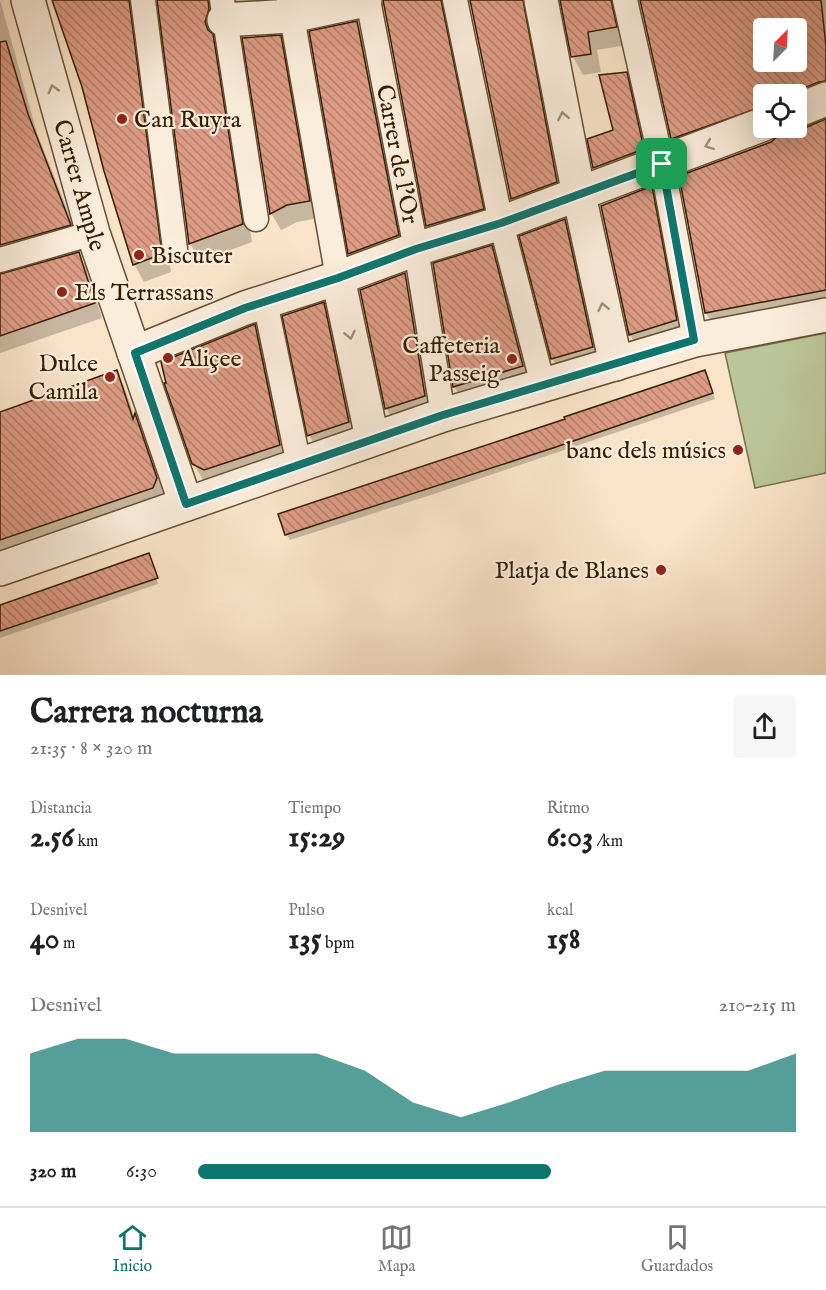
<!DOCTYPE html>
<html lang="es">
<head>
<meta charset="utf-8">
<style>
	:root { --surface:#fff; --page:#f6f6f6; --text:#202124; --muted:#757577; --line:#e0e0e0; --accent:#0f766e }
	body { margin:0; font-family:"IM FELL English",serif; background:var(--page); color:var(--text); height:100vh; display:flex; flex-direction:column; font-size:22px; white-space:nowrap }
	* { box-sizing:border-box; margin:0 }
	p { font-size:20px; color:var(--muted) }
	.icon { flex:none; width:33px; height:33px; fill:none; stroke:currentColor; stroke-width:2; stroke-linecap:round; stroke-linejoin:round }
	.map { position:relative; height:675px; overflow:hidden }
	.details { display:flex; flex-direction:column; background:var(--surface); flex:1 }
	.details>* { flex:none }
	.needle { width:39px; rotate:24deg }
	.tools { position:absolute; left:753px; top:18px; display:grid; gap:12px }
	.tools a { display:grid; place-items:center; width:54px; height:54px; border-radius:6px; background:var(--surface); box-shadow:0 6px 24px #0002; font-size:30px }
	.pin { position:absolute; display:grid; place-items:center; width:51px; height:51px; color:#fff; margin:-26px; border-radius:12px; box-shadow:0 3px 9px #0006 }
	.round { display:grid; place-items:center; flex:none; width:63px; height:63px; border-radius:6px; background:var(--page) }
	.overview { display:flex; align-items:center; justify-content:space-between; height:102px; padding:0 30px }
	h1 { font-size:33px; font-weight:800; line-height:45px }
	.stats { display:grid; grid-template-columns:repeat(3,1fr); gap:9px; height:102px; padding:6px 30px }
	.stats div { display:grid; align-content:center }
	.stats b { font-size:30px; font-weight:800 }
	.stats small { font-size:16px; font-weight:400 }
	.stats p { font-size:16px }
	.chart { height:168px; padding:12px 30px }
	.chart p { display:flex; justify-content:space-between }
	.chart svg { width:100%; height:108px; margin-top:6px; fill:var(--accent); opacity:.7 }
	ul { padding:0 30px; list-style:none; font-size:20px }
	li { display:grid; grid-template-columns:96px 72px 1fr; align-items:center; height:45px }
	li i { height:15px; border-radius:8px; background:var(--accent) }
	.tabs { display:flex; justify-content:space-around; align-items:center; height:84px; border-top:2px solid var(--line); background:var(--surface); font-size:16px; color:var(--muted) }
	.tabs a { display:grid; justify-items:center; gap:3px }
	.tabs .active { color:var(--accent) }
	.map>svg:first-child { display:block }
</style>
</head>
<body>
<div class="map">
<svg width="826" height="675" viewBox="0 0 826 675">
	<defs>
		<pattern id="building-back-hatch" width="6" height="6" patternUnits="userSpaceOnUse" patternTransform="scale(1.5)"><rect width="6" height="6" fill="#dd9b85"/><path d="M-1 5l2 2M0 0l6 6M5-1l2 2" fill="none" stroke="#b47e6a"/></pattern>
	</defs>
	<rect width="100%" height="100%" fill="#f9e4c9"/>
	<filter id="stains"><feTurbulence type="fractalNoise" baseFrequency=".00333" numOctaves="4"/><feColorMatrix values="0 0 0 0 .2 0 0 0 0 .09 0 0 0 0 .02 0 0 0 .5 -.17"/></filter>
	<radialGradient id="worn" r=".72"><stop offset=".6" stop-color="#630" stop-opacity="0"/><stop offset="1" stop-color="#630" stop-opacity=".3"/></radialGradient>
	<path fill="#bbc599" stroke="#78714c" stroke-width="1.5" d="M826,333V473L755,488L725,353Z"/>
	<g fill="#0003">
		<path d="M0,0L37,133L80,242L0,264Z"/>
		<path d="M53,0H368L219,28L215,41L223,54L252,242L200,261L190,243L159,5L153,3L138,21L171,272L144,282L134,264L83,87Z"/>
		<path d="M382,0H546L567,200L522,217L512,199L472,5L462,4L493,227L438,244L428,226L386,2Z"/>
		<path d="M557,0H724L747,132L683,156L672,138L642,5L632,4L626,45L597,50L601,72L583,75L573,57L562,2Z"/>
		<path d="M763,0H826V103L796,94H777L772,62H796V28H768Z"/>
		<path d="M357,22L369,44L410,257L362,275L350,254L311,32Z"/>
		<path d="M280,37L290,54L319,218L297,222L281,230L271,213Z"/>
		<path d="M626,73L636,91L653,166L604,185L594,168L589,140L615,131Z"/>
		<path d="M826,121V307L715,328L706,313L680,177L771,143L780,136L782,128L793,131L803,130Z"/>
		<path d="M651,188L661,205L686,337L640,352L630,335L602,207Z"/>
		<path d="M564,221L573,236L601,363L561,374L552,358Z"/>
		<path d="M491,247L499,261L530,380L462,400L454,386Z"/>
		<path d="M78,254L86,268L102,318L0,353V281Z"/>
		<path d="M405,275L413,289L433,411L395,423L386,408Z"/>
		<path d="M323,304L333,321L358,439L319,452L309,435Z"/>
		<path d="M254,326L270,353L295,472L209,491L194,464Z"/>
		<path d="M116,372L124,386L135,418V417L142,429L164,493L160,502L0,558V413Z"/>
		<path d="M708,377L715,399L431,495L290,540L286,534Z"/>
		<path d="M149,555L158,584L0,638V606Z"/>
	</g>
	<g fill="url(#building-back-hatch)" stroke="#341d00" stroke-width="1.5" fill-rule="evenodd">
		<path d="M52,0H129L162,254L133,265L104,171L82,87Z"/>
		<path d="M157,0H208L209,9L205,22L208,30L213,34L243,224L189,244Z"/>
		<path d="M383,0H441L484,209L426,226Z"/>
		<path d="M470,0H523L557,182L511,199Z"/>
		<path d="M560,0H611L617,27L588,32L591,54L571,57Z"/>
		<path d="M640,0H821L826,46V81L819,82L788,94H764V106L671,139ZM764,28H796V62H764Z"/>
		<path d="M357,21L399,235L348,254L309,31Z"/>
		<path d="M281,35L310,201L287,205L270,214L242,38Z"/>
		<path d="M6,41L28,114L71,225L0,245V42Z"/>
		<path d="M627,72L644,149L593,168L587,139L613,130L599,75Z"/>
		<path d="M826,119V290L705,313L679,176L771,142L778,136L782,128L802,129Z"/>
		<path d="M652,186L677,320L629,335L601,206Z"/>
		<path d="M565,219L593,347L551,359L519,236Z"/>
		<path d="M492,245L523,366L453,387L433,263Z"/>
		<path d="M79,252L95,303L0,336V274Z"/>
		<path d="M405,273L425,396L385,409L360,290Z"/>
		<path d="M324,302L349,422L307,436L282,316Z"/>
		<path d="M255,324L280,445L204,470L192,464L164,383H166L161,362Z"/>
		<path d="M117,370L133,419L135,413L157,478L153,488L0,540V412Z"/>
		<path d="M705,370L713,393L553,448L285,535L278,514L565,419L564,417Z"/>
		<path d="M149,553L158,578L0,631V605Z"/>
	</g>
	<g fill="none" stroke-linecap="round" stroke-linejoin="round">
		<defs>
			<g id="pedestrian">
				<path d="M143,0L175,249"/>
				<path d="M222,0L256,219"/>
				<path d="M289,0L338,278"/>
				<path d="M368,0L416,249L443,415"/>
				<path d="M455,0L501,223L543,385"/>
				<path d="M625,0L662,164L695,340"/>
				<path d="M0,260L93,233"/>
				<path d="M265,302L299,465"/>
			</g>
			<g id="minor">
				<path d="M28,0L93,233L186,504"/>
				<path d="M541,0L579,195L616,364"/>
				<path d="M224,20L291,16L365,0"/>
				<path d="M796,111L826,99"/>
				<path d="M338,278L372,438"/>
				<path d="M134,353L245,308L338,278L416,249L501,223L764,124"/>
				<path d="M0,569L443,415L695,340L826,315"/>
			</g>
		</defs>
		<use href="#pedestrian" stroke="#654f32" stroke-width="27"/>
		<use href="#minor" stroke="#654f32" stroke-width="36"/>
		<use href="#pedestrian" stroke="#fbeddc" stroke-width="24"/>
		<use href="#minor" stroke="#fbeddc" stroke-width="33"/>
	</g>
	<defs><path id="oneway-chevron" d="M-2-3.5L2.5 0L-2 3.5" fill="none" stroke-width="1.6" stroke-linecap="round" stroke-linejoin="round" transform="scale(1.5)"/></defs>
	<g stroke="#a18f79">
		<use href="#oneway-chevron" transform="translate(53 89) rotate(-105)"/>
		<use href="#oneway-chevron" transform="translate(563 116) rotate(-101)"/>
		<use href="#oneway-chevron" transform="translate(709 145) rotate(159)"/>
		<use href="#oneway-chevron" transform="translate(603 307) rotate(-102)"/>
		<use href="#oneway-chevron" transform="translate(350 335) rotate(78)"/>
	</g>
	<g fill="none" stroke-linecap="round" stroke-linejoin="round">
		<defs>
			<path id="route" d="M662,164L694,340L443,415L186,504L135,353L245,308L338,278L416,249L501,223Z"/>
		</defs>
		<use href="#route" stroke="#fff" stroke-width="12"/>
		<use href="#route" stroke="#0f766e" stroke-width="8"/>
	</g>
	<g fill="#8f2418" stroke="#fbeddc" stroke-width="2">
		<circle cx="122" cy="119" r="6"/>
		<circle cx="139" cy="255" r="6"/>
		<circle cx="62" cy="292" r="6"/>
		<circle cx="168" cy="358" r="6"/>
		<circle cx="512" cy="359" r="6"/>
		<circle cx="110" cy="377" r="6"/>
		<circle cx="738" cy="450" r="6"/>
		<circle cx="661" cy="570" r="6"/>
	</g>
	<g text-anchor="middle" stroke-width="4.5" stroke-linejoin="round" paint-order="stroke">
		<g font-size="24" fill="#341d00" stroke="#fbeddc" text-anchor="start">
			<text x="134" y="127">Can Ruyra</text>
			<text x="151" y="263">Biscuter</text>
			<text x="74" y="300">Els Terrassans</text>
			<text x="500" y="353" text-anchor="end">Caffeteria<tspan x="500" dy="28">Passeig</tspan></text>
			<text x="180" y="366">Aliçee</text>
			<text x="98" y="371" text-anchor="end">Dulce<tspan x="98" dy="28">Camila</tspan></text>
			<text x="726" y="458" text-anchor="end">banc dels músics</text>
			<text x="649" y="578" text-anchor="end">Platja de Blanes</text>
		</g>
		<g font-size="24" fill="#341d00" stroke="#fbeddc">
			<text transform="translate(398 154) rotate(79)" y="8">Carrer de l'Or</text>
			<text transform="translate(80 185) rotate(74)" y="8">Carrer Ample</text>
		</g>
	</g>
	<rect width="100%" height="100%" filter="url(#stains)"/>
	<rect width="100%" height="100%" fill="url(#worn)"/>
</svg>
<div class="tools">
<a><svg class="needle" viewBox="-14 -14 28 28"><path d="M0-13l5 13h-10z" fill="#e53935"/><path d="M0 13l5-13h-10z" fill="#757577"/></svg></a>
<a><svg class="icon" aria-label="locate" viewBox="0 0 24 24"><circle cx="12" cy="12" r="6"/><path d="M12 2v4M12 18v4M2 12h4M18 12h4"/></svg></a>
</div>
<div class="pin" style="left:662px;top:164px;background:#1e9e55"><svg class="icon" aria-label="arrive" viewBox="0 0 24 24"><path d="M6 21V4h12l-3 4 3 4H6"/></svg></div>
</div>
<section class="details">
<div class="overview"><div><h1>Carrera nocturna</h1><p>21:35 · 8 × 320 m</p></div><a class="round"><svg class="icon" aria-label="share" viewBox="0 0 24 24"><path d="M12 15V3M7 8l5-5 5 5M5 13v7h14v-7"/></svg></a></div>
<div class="stats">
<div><p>Distancia</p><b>2.56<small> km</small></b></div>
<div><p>Tiempo</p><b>15:29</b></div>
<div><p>Ritmo</p><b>6:03<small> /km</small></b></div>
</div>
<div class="stats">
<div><p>Desnivel</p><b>40<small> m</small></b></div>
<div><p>Pulso</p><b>135<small> bpm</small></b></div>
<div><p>kcal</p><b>158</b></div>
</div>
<div class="chart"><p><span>Desnivel</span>210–215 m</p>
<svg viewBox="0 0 160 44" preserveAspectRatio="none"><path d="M0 44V12L10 6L20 6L30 12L40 12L50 12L60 12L70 19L80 32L90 38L100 32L110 25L120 19L130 19L140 19L150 19L160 12V44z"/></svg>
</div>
<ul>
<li><b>320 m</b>6:30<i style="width:59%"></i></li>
</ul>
</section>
<nav class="tabs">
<a class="active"><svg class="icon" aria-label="home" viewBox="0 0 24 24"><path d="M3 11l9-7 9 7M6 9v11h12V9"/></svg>Inicio</a>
<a><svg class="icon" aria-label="map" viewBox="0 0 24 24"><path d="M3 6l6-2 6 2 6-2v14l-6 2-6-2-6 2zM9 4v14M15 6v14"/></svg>Mapa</a>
<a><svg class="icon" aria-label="saved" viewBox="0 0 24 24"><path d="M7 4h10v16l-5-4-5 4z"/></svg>Guardados</a>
</nav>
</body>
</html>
